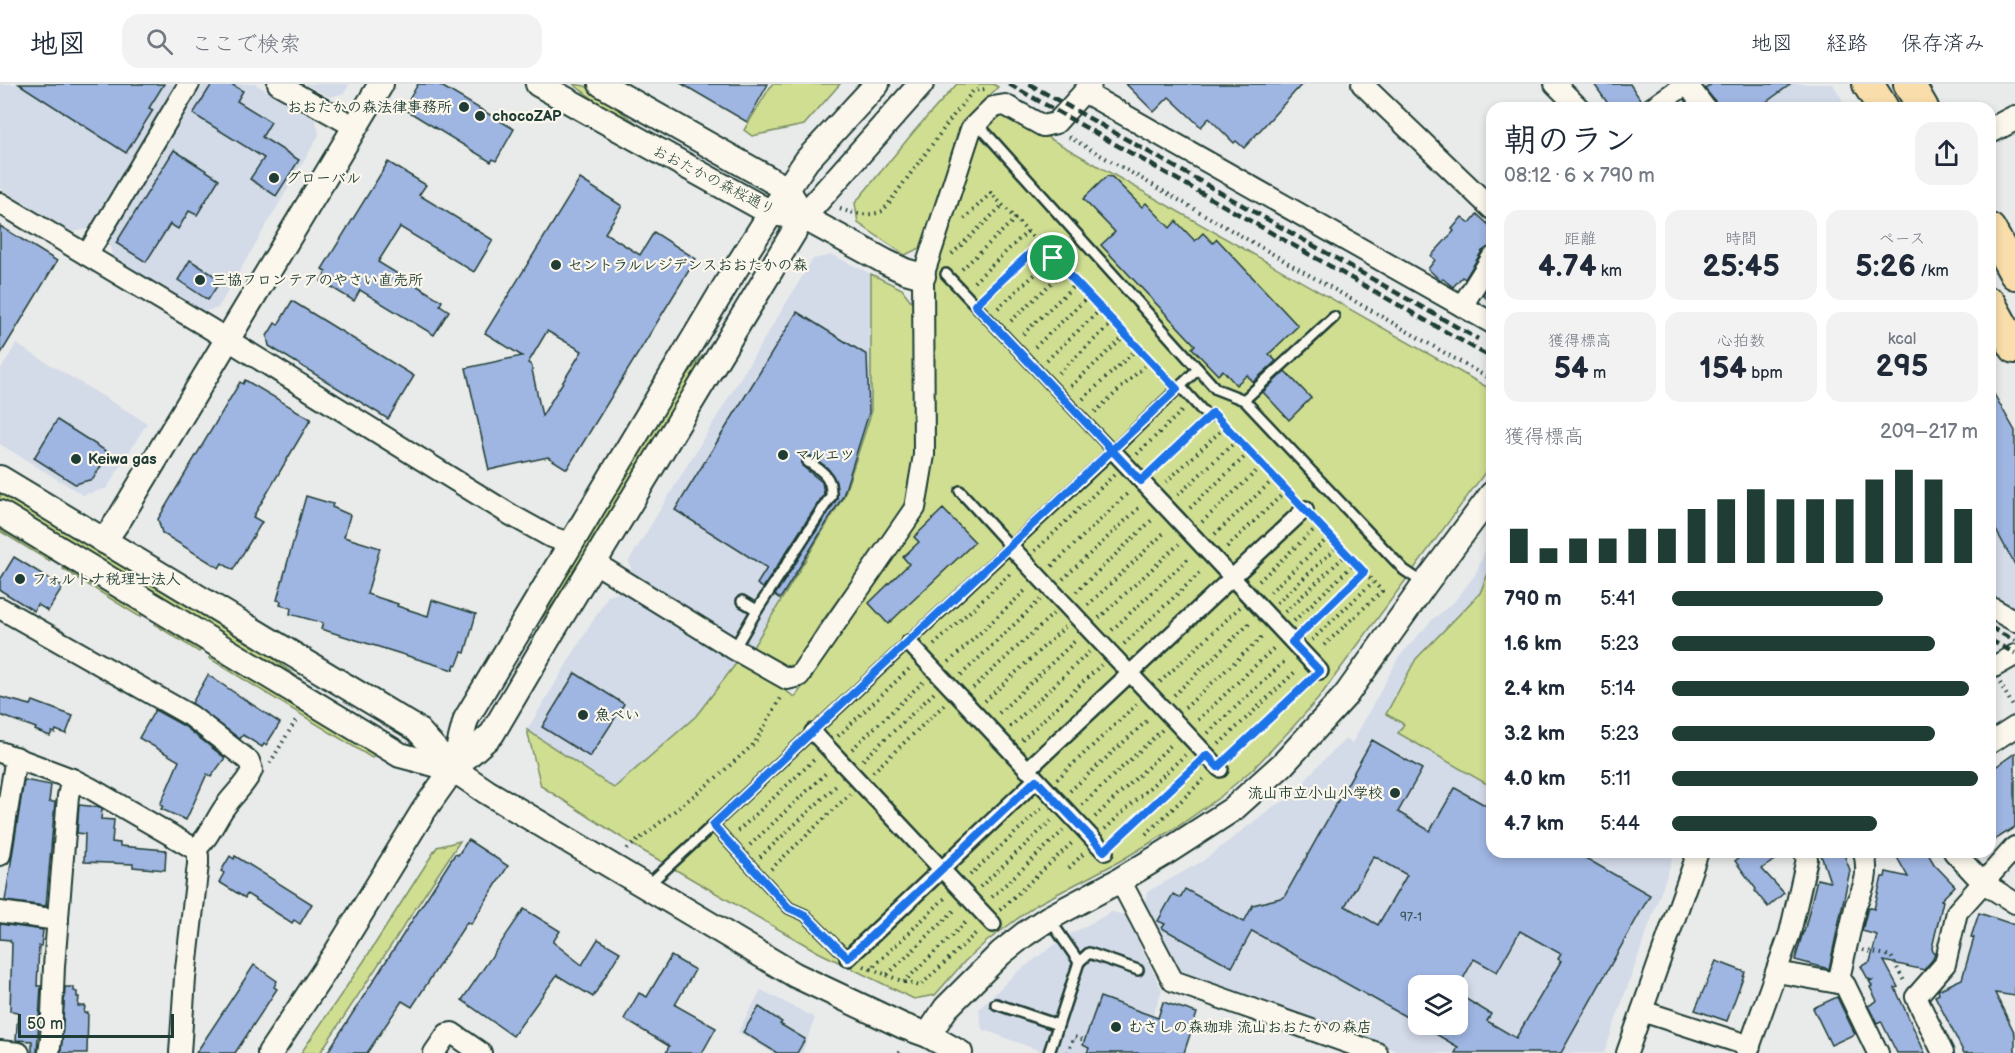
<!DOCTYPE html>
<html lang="ja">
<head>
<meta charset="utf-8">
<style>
	:root { --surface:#fff; --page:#f2f2f3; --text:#1f2937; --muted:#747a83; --line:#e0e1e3; --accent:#1f3d34 }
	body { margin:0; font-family:"Balsamiq Sans","Klee One",sans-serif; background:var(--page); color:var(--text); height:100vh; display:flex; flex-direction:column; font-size:22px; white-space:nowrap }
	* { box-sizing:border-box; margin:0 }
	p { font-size:20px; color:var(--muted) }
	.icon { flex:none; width:33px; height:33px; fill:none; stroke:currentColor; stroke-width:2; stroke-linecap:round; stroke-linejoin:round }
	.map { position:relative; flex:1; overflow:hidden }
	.sheet { position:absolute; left:1486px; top:18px; width:510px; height:756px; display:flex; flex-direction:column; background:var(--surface); border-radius:18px; box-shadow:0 3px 9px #0003 }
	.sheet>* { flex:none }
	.controls { position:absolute; left:1408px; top:891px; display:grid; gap:12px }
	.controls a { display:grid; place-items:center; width:60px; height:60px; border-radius:12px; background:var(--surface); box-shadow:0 3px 9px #0003; font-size:30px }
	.scale { position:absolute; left:18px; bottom:15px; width:156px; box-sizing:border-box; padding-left:6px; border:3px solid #1f3d34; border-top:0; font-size:16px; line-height:21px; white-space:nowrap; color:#1f3d34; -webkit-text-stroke:4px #fbf7ec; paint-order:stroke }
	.pin { position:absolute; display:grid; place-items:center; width:51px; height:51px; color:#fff; margin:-26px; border:3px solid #fff; border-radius:50%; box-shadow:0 2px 6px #0007 }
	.round { display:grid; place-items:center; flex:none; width:63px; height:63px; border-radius:18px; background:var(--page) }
	.overview { display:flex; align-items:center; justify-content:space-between; height:102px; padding:0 18px }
	h1 { font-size:33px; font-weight:700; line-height:45px }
	.figures { display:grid; grid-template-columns:repeat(3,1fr); gap:9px; height:102px; padding:6px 18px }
	.figures div { display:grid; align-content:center; border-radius:15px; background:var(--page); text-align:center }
	.figures b { font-size:30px; font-weight:700 }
	.figures small { font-size:16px; font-weight:400 }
	.figures p { font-size:16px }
	.chart { height:168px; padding:12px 18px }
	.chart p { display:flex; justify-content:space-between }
	.chart svg { width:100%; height:108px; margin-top:6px; stroke:var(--accent); stroke-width:6 }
	ul { padding:0 18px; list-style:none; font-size:20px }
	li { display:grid; grid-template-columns:96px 72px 1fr; align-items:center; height:45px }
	li i { height:15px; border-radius:8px; background:var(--accent) }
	header { display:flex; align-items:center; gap:36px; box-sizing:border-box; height:84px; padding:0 30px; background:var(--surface); border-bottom:2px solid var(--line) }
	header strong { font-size:28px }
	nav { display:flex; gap:33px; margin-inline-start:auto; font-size:21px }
	.search { width:420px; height:54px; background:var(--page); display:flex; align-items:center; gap:15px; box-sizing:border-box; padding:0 21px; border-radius:18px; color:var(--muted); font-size:22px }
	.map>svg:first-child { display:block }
</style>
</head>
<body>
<header>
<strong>地図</strong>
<div class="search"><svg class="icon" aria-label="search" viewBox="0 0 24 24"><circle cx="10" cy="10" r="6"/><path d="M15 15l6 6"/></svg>ここで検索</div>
<nav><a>地図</a><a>経路</a><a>保存済み</a></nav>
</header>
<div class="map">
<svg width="2015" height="969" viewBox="0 0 2015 969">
	<rect width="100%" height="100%" fill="#e9eaea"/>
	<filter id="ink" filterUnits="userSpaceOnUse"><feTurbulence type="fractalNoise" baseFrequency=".0167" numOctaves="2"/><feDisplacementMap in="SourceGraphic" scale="12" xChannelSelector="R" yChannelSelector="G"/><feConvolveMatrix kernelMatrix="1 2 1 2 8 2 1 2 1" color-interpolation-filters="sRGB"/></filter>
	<g filter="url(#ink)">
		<g fill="#d3dae8" fill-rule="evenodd">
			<path d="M0,0H175L88,145L72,148L0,104Z"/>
			<path d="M204,0H255L316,36L319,51L218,224L200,228L112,172L109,157Z"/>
			<path d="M305,0H350L344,9L329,13Z"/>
			<path d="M1700,0H1833L1847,24H1718Z"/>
			<path d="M832,171L871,190V330L844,412L753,563L633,492L629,477L813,175Z"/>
			<path d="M16,260L147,339L107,404L83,411L0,360V287Z"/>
			<path d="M2015,413V524L1991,511L1990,427Z"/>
			<path d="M1492,450V768H1675L1604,969H1403L1181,889L1174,883L1144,821L1147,808L1203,777L1274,722L1296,712L1310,690L1334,666L1346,655L1352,659L1399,573L1432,536L1455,517L1475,491ZM1419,902H1458V940H1419Z"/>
			<path d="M623,508L738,577L696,632L614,704L527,646L608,512Z"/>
			<path d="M1112,828L1125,831L1162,906L1139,969H1046L982,945L979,925L1015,890L1065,853Z"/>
			<path d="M761,906L815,934L802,969H773L738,948Z"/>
		</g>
		<g fill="#d0de92" stroke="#788e63" stroke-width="1.5">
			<path d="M573,0L585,2L652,50L620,35Z"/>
			<path d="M772,0H840L804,41L752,52L744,46Z"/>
			<path d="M957,0H993L998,3L964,38L922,163L905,171L858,139L855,119L916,45Z"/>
			<path d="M1005,29L1492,306V379L1318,615L1292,644L1255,683L1220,713L1180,741L1120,777L1036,821L986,858L965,877L935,911L914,915L818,868L638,764L541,702L527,646L614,704L696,632L738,577L795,613L878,497L910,448L928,417L935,367L933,206L937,180L980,47L996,31Z"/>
			<path d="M871,190L902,205L914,221L917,372L906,416L898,433L818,543L796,580L783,583L753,563L844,412L871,330Z"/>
			<path d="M702,272L705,274L582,481L541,536L538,534L661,325Z"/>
			<path d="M0,406L242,551L320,610L0,417Z"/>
			<path d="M0,440L53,472L49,477L0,447Z"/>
			<path d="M66,480L143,528L140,533L63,485Z"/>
			<path d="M1492,480V703L1398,649L1404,640L1386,630L1416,575L1480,509Z"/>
			<path d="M157,536L202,563L199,568L154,540Z"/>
			<path d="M212,570L375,669L372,674L209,574Z"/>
			<path d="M460,757L320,969H301L364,877L437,763Z"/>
		</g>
		<g fill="#9fb5e2" stroke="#1f3d34" stroke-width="1.5" fill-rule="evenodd">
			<path d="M19,0H164L149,24L153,26L126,69Z"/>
			<path d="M212,0H231L243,7L237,17L271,38L262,53L299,76L276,112L250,95L264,74L193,30Z"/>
			<path d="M418,0H438L514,45L496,77L493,75L491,78L406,26L408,23L406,21Z"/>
			<path d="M682,0H768L747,38Z"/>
			<path d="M1126,0H1302L1244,64L1236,57L1234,59L1209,34L1201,43L1169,13L1154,28Z"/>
			<path d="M1594,0H1630L1642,18L1640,24H1611Z"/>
			<path d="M1712,0H1791L1758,24H1717L1715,17L1705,5Z"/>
			<path d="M174,66L219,95L197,131L189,127L178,145L170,140L146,178L116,159Z"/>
			<path d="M388,78L426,101L419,111L493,156L474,188L400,143L378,178L442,217L440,221L449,227L434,251L360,206L354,217L321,197L326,188L322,185Z"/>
			<path d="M1107,92L1112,93L1142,123L1146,119L1170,144L1176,137L1195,157L1203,149L1213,159L1217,155L1298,242L1269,270L1276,277L1253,298L1247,291L1236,301L1223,286L1218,291L1192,264L1195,261L1101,161L1115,148L1083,115Z"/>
			<path d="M580,95L622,122L605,149L640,171L654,148L696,175L567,385L548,373L489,386L466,284L522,272L485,249ZM547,247L582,267L542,332L531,281L528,279Z"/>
			<path d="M1477,130L1492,144V162L1482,167L1465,195L1462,193L1453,203L1443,195L1440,196L1428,185L1435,176L1431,172L1454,147L1452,145L1462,133L1470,139Z"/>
			<path d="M0,142L57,177L0,271Z"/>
			<path d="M190,176L221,196L208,216L178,196Z"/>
			<path d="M1492,196V220L1483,211Z"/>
			<path d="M292,217L414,292L388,335L269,262L267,252L275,239L278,241Z"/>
			<path d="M797,228L867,271L869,329L843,412L780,515L775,511L837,415L836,398L826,383L811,372H805L802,375V382L822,398L824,410L763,504L757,500L767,484L675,426Z"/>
			<path d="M1285,287L1311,314L1289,336L1263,308Z"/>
			<path d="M245,296L311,335L253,433L262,438L233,486L222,479L219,484L162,449L158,435L240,298L243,300Z"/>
			<path d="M1990,303L2015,347V481L1990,435Z"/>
			<path d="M57,336L109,369L93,395L75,400L34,374Z"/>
			<path d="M306,412L333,420L332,423L350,431L344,453L380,464L367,510L398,520L397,522L428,532L432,516L476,530L465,569L462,568L457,581L455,580L453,586L321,545L323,539L290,530L291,524L280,521L281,517L277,516Z"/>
			<path d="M943,425L975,458L888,540L869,519L909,480L903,473L919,458L914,453Z"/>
			<path d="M14,473L63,503L48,527L37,520L34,527L0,506V496Z"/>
			<path d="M575,589L624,620L590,673L542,643Z"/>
			<path d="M208,591L280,639L266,661L264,660L262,663L243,651L240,655L192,619Z"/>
			<path d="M0,613L31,621L33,617L73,632L66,650L56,646L55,649L52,648L50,652L35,646L36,644L0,631Z"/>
			<path d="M155,626L184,642L225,674L211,693L207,690L186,736L161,725L163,722L160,721L179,677L139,654Z"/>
			<path d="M1372,656L1422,685L1398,728L1430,747L1455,704L1492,725V768H1575L1650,811L1561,969H1455L1458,963L1419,940H1458V910L1491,930L1487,937L1516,954L1561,877L1558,875L1561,870L1520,847L1497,888L1474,875L1459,902H1419V940L1252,847L1232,883L1162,844L1165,840L1158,837L1173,810L1180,814L1185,805L1244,838L1253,821L1284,813ZM1374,772L1407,791L1378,841L1345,822Z"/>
			<path d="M2015,669V743L1990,759V687Z"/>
			<path d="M24,696L51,701L49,718H55L46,822L5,817Z"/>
			<path d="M79,721L99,723L102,725L101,735L114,736L112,758L120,759V762L166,766L165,786L133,783V780L84,778L85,750L77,749Z"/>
			<path d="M468,756L508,782L471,840L467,838L412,923L402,917L367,969H327L455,770L458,771Z"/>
			<path d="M1746,768H1785L1762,785L1784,809L1768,823L1755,807L1756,805L1735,777Z"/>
			<path d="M1820,768H1843L1850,786L1829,885L1795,876L1803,848H1804L1817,795L1830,798Z"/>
			<path d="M1894,768H1927L1934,780L1955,802L1941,816L1943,817L1932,864L1933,868H1935L1933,875L1924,886L1884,877L1898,903L1895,904L1925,969H1897L1881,937L1877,939L1868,922L1877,917L1870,903L1872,902L1869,897L1872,896L1868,895L1861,882L1870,878L1877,851L1862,847L1868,823L1874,825L1882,793H1885L1886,788L1908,793Z"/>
			<path d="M230,772L234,775L235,772L312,820L300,840L294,836L292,839L247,810L245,814L219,798L224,789L221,787Z"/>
			<path d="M524,825L560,847L553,858L582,881L598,855L620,868L593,913L557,891L513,952L462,916Z"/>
			<path d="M1979,829L2015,841V912L1995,909L2015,950V969H1964L1935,912L1939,910L1938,906L1962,895L1974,854L1971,853Z"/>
			<path d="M0,840L43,846L41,862H39L37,902H41L37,969H32V957L16,956L18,928L10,927L12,859L10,858V856L0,855Z"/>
			<path d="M671,872L695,886L675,921L716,944L702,969H666L669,962L624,935L639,909L647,913Z"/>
			<path d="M1716,877L1745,888L1727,937L1695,926Z"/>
			<path d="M254,881L277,897L274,903L277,905L235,969H196Z"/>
			<path d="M65,903H74V907L77,908V913H79L78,922H85L84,929H88L87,969H61Z"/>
			<path d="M1100,913L1158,934L1163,918L1197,929L1184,969H1087L1089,964L1083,961Z"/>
			<path d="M1837,913L1855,950L1831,961L1813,924Z"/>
			<path d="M759,923L782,938L780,940L805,955L797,969H777L743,948Z"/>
		</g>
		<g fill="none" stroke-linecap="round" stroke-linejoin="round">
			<defs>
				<g id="service">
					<path d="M977,39L1198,285"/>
					<path d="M946,190L1113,367"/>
					<path d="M1180,302L1208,333"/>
					<path d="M1244,316L1404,486L1425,500"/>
					<path d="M960,407L1010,462"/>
					<path d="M757,526L831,412C832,393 823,387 808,378"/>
					<path d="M734,565L757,526L742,517"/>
					<path d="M647,802L713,741"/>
					<path d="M848,874L805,831L789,824L713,741L1113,367L1198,285L1216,305L1244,316L1334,233"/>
					<path d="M1079,878L1089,869L1138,886"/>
					<path d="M996,920L1058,941"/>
					<path d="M1049,969L1079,878L1050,836"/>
				</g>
				<g id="pedestrian">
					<path d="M1113,367L1320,587"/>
					<path d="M1010,462L1220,685"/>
					<path d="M909,559L1105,768"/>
					<path d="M813,648L993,840"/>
					<path d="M1027,686L1305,425"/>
					<path d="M848,874L1036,696"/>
				</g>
				<g id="minor">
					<path d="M278,0L355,43"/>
					<path d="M1362,0L1492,125"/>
					<path d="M1555,0L1579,24"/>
					<path d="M1687,0L1705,24"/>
					<path d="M1084,8L1492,239"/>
					<path d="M1652,24L1686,0"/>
					<path d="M0,119L209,244L511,431L549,452L571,460"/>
					<path d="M87,171L189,0"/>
					<path d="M1462,222L1492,174"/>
					<path d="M595,479L734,565L787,595L799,592L915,424L924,371L923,192L971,45L993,23L1005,21L1043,42L1056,39L1091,0"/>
					<path d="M1990,523L2015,537"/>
					<path d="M0,524L191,632L249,677L252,686C247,699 235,709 227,720C215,735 210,754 195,765"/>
					<path d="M1990,585L2015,571"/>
					<path d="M1990,659L2015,643"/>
					<path d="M0,668L72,695L90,704L195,765L198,772V780L185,894L180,969"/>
					<path d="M1864,768C1869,788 1865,802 1856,820L1838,899L1845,901L1878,969"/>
					<path d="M1954,768L1982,798L2015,819"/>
					<path d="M0,771L16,673"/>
					<path d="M1120,796L1173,897L1377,969"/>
					<path d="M0,828L58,836"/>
					<path d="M1777,888L1838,899"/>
					<path d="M1642,927L1750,962"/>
					<path d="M0,967L19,969"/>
					<path d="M49,969L51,955L54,882L68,712L72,695"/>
					<path d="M434,969L447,950L452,949L481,969"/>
					<path d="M1627,969L1698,768"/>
					<path d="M1747,969L1790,849L1807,775L1804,768"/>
					<path d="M1943,969L1916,913L1945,880L1957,828L2015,763"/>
				</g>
				<g id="tertiary">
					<path d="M538,0L771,129L803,133L886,178L905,187L923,192"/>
					<path d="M601,0L787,105L795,118"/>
					<path d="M1990,47L2015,34"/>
					<path d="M0,394L417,645L453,685L487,708L795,891L903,942L928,951L960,969"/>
					<path d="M0,429L400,671L453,685"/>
					<path d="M104,457L120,434L381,0"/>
					<path d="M453,685L466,635L733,189L771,129L807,76L877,0"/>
					<path d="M928,951L946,924L1001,869L1025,850L1049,834L1120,796L1165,769L1233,725L1283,680L1346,611L1425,500L1492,410"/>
					<path d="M270,969L335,871L424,726L453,685L492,650L552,548L803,133L921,0"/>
				</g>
				<g id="primary">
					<path d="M1868,0L1883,24"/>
					<path d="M1909,0L1923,24"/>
					<path d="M1990,145L2015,190"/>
					<path d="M1990,219L2015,264"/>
				</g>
			</defs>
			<use href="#service" stroke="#1f3d34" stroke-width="14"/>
			<use href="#pedestrian" stroke="#1f3d34" stroke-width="20"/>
			<use href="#minor" stroke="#1f3d34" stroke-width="24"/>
			<use href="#tertiary" stroke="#1f3d34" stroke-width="28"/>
			<use href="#primary" stroke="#1f3d34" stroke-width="34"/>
			<g stroke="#1f3d34" stroke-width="4" stroke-dasharray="1.5 4.5" stroke-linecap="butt">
				<path d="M1069,53L1492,296"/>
				<path d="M840,125C855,130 868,133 883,127L956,28L973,7L985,5"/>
				<path d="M964,135L991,109L1168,296"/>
				<path d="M952,170L1003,121"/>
				<path d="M962,185L1016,134"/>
				<path d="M974,198L1028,147"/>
				<path d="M986,211L1040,160"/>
				<path d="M998,224L1053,174"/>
				<path d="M1011,237L1065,186"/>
				<path d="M1023,250L1077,199"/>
				<path d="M1035,263L1089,212"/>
				<path d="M1047,276L1101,225"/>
				<path d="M1059,289L1113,238"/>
				<path d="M1071,302L1125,252"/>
				<path d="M1083,315L1138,264"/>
				<path d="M1095,328L1150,277"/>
				<path d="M1221,337L1294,414"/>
				<path d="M1137,370L1184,325"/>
				<path d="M1152,387L1199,342"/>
				<path d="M1166,398L1226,342"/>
				<path d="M1178,411L1238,355"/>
				<path d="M1190,424L1250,368"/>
				<path d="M1316,437L1382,507L1321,564"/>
				<path d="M1202,438L1263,381"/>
				<path d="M1215,450L1275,394"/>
				<path d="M1227,463L1287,406"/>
				<path d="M1035,467L1114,391"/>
				<path d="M1052,482L1129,408"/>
				<path d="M1063,495L1141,422"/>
				<path d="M1259,497L1319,441"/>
				<path d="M1076,508L1153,435"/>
				<path d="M1270,508L1330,452"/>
				<path d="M1277,519L1338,462"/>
				<path d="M1088,521L1165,448"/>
				<path d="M1285,528L1347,470"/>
				<path d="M1099,534L1179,460"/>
				<path d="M1294,537L1355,479"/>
				<path d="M1112,546L1190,473"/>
				<path d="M1303,547L1364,488"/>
				<path d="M1312,556L1373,498"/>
				<path d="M1124,560L1202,487"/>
				<path d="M934,561L1012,488"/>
				<path d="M949,578L1027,505"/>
				<path d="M961,591L1040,516"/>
				<path d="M1160,598L1240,523"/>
				<path d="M2000,599L2014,624"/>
				<path d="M973,604L1053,530"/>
				<path d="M1174,611L1251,538"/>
				<path d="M985,617L1065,543"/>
				<path d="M1185,624L1263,552"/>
				<path d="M999,629L1076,556"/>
				<path d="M1198,636L1275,563"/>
				<path d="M1010,643L1089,568"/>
				<path d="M1208,649L1286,576"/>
				<path d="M838,652L909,585"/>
				<path d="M1022,656L1101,581"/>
				<path d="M1219,660L1296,587"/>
				<path d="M852,665L923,598"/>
				<path d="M1231,671L1309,598"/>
				<path d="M863,676L934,609"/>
				<path d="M270,679L296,636"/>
				<path d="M873,688L944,621"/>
				<path d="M1057,695L1137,620"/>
				<path d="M1070,707L1149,635"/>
				<path d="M1082,721L1162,646"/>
				<path d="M1095,733L1172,660"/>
				<path d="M1105,745L1185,671"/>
				<path d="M738,747L816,674"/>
				<path d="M1146,750L1205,694"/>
				<path d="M1115,756L1196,682"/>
				<path d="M750,761L827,688"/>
				<path d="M627,765L717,693L754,660L782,612"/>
				<path d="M760,773L838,700"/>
				<path d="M1069,784L1084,769"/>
				<path d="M771,785L850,710"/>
				<path d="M970,791L1042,724"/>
				<path d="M980,803L1051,737"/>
				<path d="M992,813L1063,747"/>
				<path d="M1000,826L1074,757"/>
				<path d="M1863,866L1891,872L1905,899"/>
				<path d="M864,882L871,885L945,814"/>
				<path d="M871,885L887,891L957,824"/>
				<path d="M887,891L904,898L967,837"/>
				<path d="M905,898L920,902L977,848"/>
				<path d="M899,969L900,968"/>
				<path d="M1068,969L1074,953L1085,956"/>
			</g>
			<use href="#service" stroke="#fbf7ec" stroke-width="9"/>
			<use href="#pedestrian" stroke="#fbf7ec" stroke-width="15"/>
			<use href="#minor" stroke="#fbf7ec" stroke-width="20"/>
			<use href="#tertiary" stroke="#fbf7ec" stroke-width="24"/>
			<use href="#primary" stroke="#f9deab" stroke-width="30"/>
			<g stroke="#1f3d34" stroke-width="4.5" stroke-dasharray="9 4.5" stroke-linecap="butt">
				<path d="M1009,0L1492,274"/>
				<path d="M1029,0L1478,255"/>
				<path d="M1990,543L2015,557"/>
				<path d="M1990,556L2015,569"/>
			</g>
		</g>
	</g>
	<g fill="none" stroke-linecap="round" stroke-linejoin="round" filter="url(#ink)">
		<defs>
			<path id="route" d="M1053,174L1177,305L713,741L789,824L805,831L848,874L1036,696L1104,767L1207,671L1218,683L1320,587L1292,558L1364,488L1213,329L1141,397L975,221L1040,160L1053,174"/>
		</defs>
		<use href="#route" stroke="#fff" stroke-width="12"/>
		<use href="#route" stroke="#1a73e8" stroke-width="8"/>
	</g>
	<g fill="#1f3d34" stroke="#fbf7ec" stroke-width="2">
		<circle cx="464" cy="23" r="6"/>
		<circle cx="480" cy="32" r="6"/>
		<circle cx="274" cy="94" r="6"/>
		<circle cx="556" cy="181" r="6"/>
		<circle cx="200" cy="196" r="6"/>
		<circle cx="783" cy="371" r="6"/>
		<circle cx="76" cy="375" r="6"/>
		<circle cx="20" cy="495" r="6"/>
		<circle cx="583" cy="631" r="6"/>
		<circle cx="1395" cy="709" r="6"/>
		<circle cx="1116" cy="943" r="6"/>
	</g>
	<g text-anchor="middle" stroke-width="4.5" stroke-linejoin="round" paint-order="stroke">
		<g font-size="12" fill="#3f5b60">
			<text x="1411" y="837">97-1</text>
		</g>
		<g font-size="15" font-weight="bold" fill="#1f3d34" stroke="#fbf7ec" text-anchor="start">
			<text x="452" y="28" text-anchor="end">おおたかの森法律事務所</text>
			<text x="492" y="37">chocoZAP</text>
			<text x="286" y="99">グローバル</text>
			<text x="568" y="186">セントラルレジデンスおおたかの森</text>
			<text x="212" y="201">三協フロンテアのやさい直売所</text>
			<text x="795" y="376">マルエツ</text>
			<text x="88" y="380">Keiwa gas</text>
			<text x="32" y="500">フォルトナ税理士法人</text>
			<text x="595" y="636">魚べい</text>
			<text x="1383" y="714" text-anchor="end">流山市立小山小学校</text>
			<text x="1128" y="948">むさしの森珈琲 流山おおたかの森店</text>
		</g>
		<g font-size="15" fill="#1f3d34" stroke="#fbf7ec">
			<text transform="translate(714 96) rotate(27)" y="5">おおたかの森桜通り</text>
		</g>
	</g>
</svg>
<div class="controls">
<a><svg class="icon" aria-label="layers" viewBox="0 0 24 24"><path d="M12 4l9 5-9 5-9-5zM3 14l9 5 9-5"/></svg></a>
</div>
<div class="scale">50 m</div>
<div class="pin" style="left:1053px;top:174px;background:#1e9e55"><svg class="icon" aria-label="arrive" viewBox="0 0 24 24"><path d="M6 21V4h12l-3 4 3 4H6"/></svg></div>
<section class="sheet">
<div class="overview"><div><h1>朝のラン</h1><p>08:12 · 6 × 790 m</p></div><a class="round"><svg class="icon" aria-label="share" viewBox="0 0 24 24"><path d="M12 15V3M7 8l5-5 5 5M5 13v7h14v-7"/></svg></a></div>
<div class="figures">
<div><p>距離</p><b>4.74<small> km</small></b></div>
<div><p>時間</p><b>25:45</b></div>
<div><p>ペース</p><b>5:26<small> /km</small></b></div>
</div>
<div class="figures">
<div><p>獲得標高</p><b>54<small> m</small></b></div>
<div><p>心拍数</p><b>154<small> bpm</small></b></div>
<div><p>kcal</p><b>295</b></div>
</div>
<div class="chart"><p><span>獲得標高</span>209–217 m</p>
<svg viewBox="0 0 160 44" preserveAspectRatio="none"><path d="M5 44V30M15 44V38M25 44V34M35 44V34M45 44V30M55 44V30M65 44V22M75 44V18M85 44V14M95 44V18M105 44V18M115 44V18M125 44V10M135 44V6M145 44V10M155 44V22"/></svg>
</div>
<ul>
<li><b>790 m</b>5:41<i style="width:69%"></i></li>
<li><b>1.6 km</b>5:23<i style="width:86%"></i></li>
<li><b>2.4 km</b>5:14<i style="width:97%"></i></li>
<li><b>3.2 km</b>5:23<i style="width:86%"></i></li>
<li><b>4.0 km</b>5:11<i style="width:100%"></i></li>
<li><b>4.7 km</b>5:44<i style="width:67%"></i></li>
</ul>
</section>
</div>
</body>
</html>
